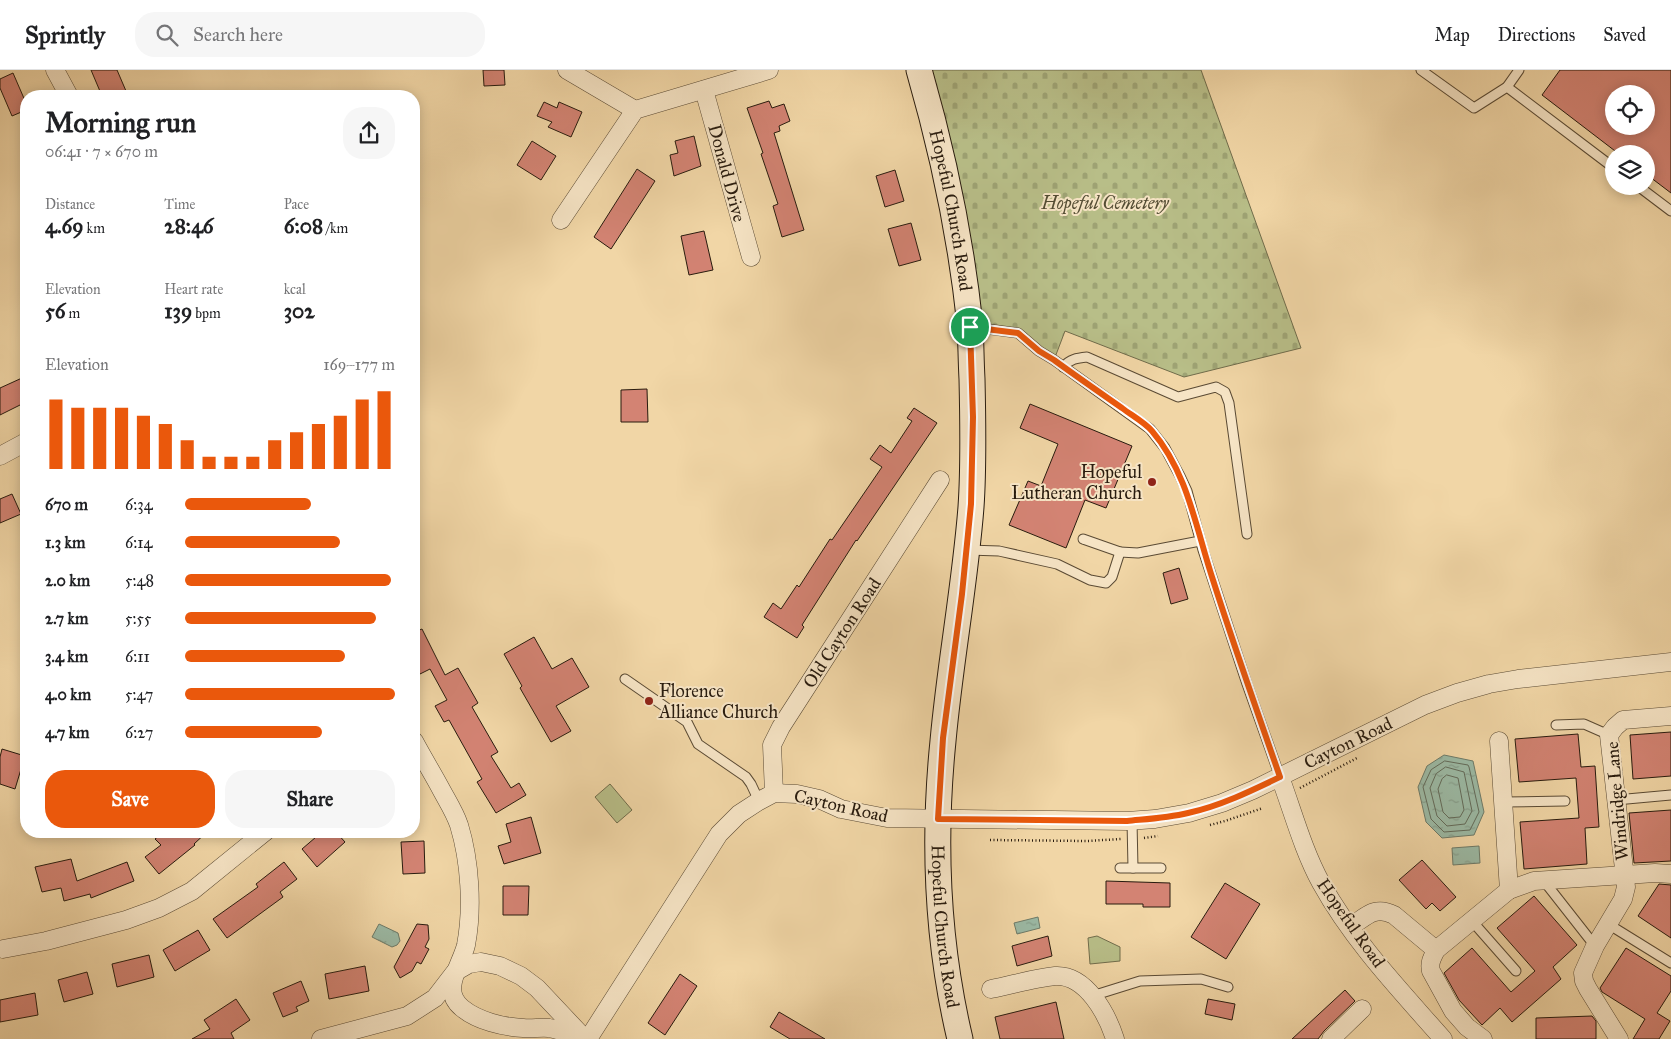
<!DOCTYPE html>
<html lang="en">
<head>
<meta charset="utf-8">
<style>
	:root { --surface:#fff; --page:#f6f6f6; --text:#202124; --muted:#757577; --line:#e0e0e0; --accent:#ea580c }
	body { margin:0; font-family:"IM FELL Great Primer",serif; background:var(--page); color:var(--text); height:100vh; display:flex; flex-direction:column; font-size:19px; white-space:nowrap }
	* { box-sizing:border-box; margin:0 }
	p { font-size:16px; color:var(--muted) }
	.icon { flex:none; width:28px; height:28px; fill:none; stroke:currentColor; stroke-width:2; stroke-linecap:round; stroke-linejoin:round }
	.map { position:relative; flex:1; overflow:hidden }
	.sheet { position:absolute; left:20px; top:20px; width:400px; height:748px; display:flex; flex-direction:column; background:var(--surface); border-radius:20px; box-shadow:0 2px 12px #0003 }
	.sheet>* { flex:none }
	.buttons { position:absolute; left:1605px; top:15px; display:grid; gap:10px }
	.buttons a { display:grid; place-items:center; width:50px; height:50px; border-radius:50%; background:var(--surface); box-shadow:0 2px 12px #0003; font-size:25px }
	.pin { position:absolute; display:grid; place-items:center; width:42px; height:42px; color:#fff; margin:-21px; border:2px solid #fff; border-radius:50%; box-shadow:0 1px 5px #0007 }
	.round { display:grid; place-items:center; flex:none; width:52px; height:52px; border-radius:20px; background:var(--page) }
	.headline { display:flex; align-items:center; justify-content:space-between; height:85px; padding:0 25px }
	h1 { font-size:28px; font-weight:800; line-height:38px }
	.stats { display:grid; grid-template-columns:repeat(3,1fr); gap:8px; height:85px; padding:5px 25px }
	.stats div { display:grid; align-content:center }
	.stats b { font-size:21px; font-weight:800 }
	.stats small { font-size:14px; font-weight:400 }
	.stats p { font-size:14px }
	.chart { height:140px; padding:10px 25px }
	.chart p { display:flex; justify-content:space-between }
	.chart svg { width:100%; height:90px; margin-top:5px; stroke:var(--accent); stroke-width:6 }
	.cta { display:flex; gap:10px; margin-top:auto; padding:10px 25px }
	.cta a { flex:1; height:58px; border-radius:20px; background:var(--accent); color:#fff; font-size:20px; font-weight:800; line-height:58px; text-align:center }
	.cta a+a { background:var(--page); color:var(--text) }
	ul { padding:0 25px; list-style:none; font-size:16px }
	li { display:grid; grid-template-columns:80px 60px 1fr; align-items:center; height:38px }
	li i { height:12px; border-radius:6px; background:var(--accent) }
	header { display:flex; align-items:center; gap:30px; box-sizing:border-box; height:70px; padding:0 25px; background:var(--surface); border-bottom:1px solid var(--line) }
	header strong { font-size:24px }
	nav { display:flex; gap:28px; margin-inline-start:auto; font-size:18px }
	.search { width:350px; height:45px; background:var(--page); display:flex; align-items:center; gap:12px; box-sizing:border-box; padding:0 18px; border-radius:20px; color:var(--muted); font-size:19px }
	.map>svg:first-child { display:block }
</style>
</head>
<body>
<header>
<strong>Sprintly</strong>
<div class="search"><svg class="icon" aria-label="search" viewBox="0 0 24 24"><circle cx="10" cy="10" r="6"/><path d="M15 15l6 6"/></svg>Search here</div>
<nav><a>Map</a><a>Directions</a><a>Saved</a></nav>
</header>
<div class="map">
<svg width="1671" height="969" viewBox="0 0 1671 969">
	<defs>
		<pattern id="cemetery-stones" width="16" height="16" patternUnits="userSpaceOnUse" patternTransform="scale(1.25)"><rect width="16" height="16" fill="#b8be88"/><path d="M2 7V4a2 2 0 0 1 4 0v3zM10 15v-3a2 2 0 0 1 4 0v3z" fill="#9ea374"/></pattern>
		<pattern id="water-ripples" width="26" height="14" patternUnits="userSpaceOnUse" patternTransform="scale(1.25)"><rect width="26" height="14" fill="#9bb9a4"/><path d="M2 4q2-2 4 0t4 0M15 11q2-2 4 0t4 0" fill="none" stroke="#869e8c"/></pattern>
	</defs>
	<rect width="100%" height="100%" fill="#f1d6a6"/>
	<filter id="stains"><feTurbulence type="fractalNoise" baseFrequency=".004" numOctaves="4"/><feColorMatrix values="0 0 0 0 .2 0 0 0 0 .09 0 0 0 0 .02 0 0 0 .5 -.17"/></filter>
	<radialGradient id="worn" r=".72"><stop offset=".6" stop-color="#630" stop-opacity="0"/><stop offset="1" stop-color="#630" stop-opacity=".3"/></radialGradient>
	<g fill="#b8be88" stroke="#706c4b">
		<path d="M610,714L632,740L617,753L595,727Z"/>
		<path d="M1097,866L1120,877V891L1090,894L1088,868Z"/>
	</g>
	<path fill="url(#cemetery-stones)" stroke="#706c4b" d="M919,0H1201L1301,278L1184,307L1065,261L1054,290L1018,263L970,257Z"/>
	<g fill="url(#water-ripples)" stroke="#6d7a68">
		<path d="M1444,685L1473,691L1484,742L1474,765L1442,768L1426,752L1418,717L1427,696Z"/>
		<path d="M1479,776L1480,793L1453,795L1452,778Z"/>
		<path d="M1038,847L1040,858L1017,864L1014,853Z"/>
		<path d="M379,854L398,863L400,871L397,875L392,877L372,867Z"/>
	</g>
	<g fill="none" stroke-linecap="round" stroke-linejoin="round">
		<g stroke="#626a59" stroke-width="1">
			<path d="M1445,691L1468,695L1469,697L1479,742L1470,760L1444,762L1431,749L1423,717L1431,700Z"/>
			<path d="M1446,697L1464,702L1472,741L1465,754L1447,756L1437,746L1430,718L1436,704Z"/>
			<path d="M1447,705L1458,708L1464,740L1460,747L1449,748L1443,742L1438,719L1442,709Z"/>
		</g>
	</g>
	<g fill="#d38373" stroke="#281b0e" fill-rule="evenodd">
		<path d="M91,0H117L126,21L114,26H102Z"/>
		<path d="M483,0H504L505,15L484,16Z"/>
		<path d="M1560,0H1671V123L1646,104V84H1619L1542,25ZM1614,24H1646V56H1614Z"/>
		<path d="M13,3L26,33V40L12,46L0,18V9Z"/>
		<path d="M769,31L772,38L784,34L790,51L779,56L780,61L774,63L804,160L782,167L773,136L778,134L761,84L763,83L747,38Z"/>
		<path d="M544,32L557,38L559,32L582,42L571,67L548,57L552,52L537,46Z"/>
		<path d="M694,66L701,96L674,106L670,85L678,83L675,71Z"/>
		<path d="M532,71L556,86L541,110L517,95Z"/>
		<path d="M637,99L655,111L611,179L594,167Z"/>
		<path d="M895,100L904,131L885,137L876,106Z"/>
		<path d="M911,153L921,190L899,196L888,159Z"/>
		<path d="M704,161L713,200L689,205L681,166Z"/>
		<path d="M22,308L26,316V332L0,345V318Z"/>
		<path d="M647,319L648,352H621V320Z"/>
		<path d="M1030,334L1132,376L1106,438L1085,430L1066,478L1009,455L1028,411L1041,416L1058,374L1020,358Z"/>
		<path d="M914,338L937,353L857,471L856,470L802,555L804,557L797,568L764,547L773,533L781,539L797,515L799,517L830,469L832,470L882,397L870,389L880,375L891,383L912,351L907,348Z"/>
		<path d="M12,424L21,444L0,453V429Z"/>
		<path d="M1179,498L1188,529L1171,534L1163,503Z"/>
		<path d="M422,559L445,605L458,598L478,633L472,637L498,682L491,686L511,718L519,713L526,725L496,743L477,712L482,709L449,650L444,652L435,636L447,630L430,599L420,604L414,592V562Z"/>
		<path d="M534,567L552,599L572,588L589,617L556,636L571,661L551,672L520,618L522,616L504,584Z"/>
		<path d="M1671,662V706L1633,709L1630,665Z"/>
		<path d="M1578,664L1581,697L1595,696L1599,757L1585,758L1587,794L1524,799L1520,752L1579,748L1576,708L1519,712L1515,669Z"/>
		<path d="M2,679L25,686L15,719L0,714V687Z"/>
		<path d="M1671,740V791L1634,793L1629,743Z"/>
		<path d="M531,747L541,783L504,794L498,776L511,772L506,754Z"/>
		<path d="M165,761H208L194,774L195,775L159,804L145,787L161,775L155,769Z"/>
		<path d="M323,761H335L345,772L317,797L302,779Z"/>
		<path d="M424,771L425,803L403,804L401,772Z"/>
		<path d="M71,789L77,811L127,792L134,811L91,828L90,824L64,831L61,818L42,822L35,797Z"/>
		<path d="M1422,790L1456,827L1440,841L1432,833L1426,839L1399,810Z"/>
		<path d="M284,792L297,809L280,822L283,827L227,868L213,849L258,817L256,814Z"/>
		<path d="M1106,811L1170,813V837H1143V834H1106Z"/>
		<path d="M1225,813L1260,834L1226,889L1191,867Z"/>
		<path d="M1659,814L1671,815V868L1638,846Z"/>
		<path d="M503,816H529L528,845H503Z"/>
		<path d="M1534,826L1577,875L1553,897L1561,909L1512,952L1500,938L1482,955L1459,930L1444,903L1472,878L1511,922L1535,901L1497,858Z"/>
		<path d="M417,854L428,855L429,869L425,877L429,879L421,894L417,892L412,901L400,908L394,897Z"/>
		<path d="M198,860L210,880L175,901L163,880Z"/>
		<path d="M1048,866L1052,886L1017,896L1012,876Z"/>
		<path d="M1626,878L1671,906V921L1657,943L1670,951L1659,969H1633L1645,949L1602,922L1600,918Z"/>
		<path d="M149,885L154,907L117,917L112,894Z"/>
		<path d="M365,896L369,921L329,929L325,904Z"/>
		<path d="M87,902L93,924L64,932L58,910Z"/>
		<path d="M680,904L697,916L665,965L648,953Z"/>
		<path d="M301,911L309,931L296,937L298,941L283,947L273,923Z"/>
		<path d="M1345,920L1355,931L1324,961L1318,969H1292Z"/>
		<path d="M35,923L38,945L0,952V930Z"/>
		<path d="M236,929L250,950L231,963L234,969H192L210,959L204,950Z"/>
		<path d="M1208,929L1235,934L1232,950L1205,944Z"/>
		<path d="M1056,932L1064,969H1000L995,947Z"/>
		<path d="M779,942L825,969H790L770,957Z"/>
		<path d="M1592,946L1596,951V969H1536V948Z"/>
	</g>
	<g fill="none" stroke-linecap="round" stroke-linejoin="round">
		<defs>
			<g id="lane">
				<path d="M1421,0L1474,38L1507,17L1519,0"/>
				<path d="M1507,17L1614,98"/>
				<path d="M1638,116L1671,141"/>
				<path d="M973,257L1018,263L1039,281L1054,290L1150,359L1165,378L1180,406L1187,421L1203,480L1247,614L1280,707"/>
				<path d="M1063,297C1070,289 1077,288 1087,287L1178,327L1216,317L1225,322L1229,333L1247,464"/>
				<path d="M1083,469L1120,482"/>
				<path d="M968,480L999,481L1057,494L1090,510L1106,513L1112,507L1120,482L1138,483L1200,471"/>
				<path d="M625,609L687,652L698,674L746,707L751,714L759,731"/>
				<path d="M1556,655L1584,654L1609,665"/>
				<path d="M1616,730L1671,725"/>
				<path d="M1503,732L1565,731"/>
				<path d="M1120,798H1133L1132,751"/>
				<path d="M1133,798H1161"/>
				<path d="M1544,811L1595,876"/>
				<path d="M1472,851L1516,901"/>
				<path d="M1608,854L1671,893"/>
				<path d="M1092,926L1140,911L1201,909L1228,917"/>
			</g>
			<g id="street">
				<path d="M55,0L69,26"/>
				<path d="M567,0L635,40"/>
				<path d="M704,20L751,187"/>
				<path d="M561,150L635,40L769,0"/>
				<path d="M0,386L26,372"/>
				<path d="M414,671C423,688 433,704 442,721C448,732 455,743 459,755C470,791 473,838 466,875C461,896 440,920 462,938C478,951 503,957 523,958C532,959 541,957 549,958C561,960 571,965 582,969"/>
				<path d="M1280,707C1293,742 1303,780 1321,813C1353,871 1400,920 1443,969"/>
				<path d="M774,723L772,675L781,657L940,410"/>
				<path d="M1509,820L1534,811L1655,803L1671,804"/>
				<path d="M1350,857C1366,847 1374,835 1394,845L1436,880"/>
				<path d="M3,879L46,871L126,850L159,838L192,821L266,761"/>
				<path d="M991,919C1012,915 1034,908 1055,906C1086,904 1107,944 1115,969"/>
				<path d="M321,969L407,946L435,928L455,902L469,894L481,892L500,896L521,906L537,918L585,969"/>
				<path d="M588,969L719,764L739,744L759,731L774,723L797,724L819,729L841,739L887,748L1127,751L1155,749L1189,743L1222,733L1253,720L1425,635L1457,623L1489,614L1518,609L1671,592"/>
				<path d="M1331,969L1362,939"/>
				<path d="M1483,969L1467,957L1453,941L1431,901C1429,893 1432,888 1436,880L1509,820L1499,671"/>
				<path d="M1619,969L1588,919L1584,911L1583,903L1595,876L1623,829L1626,817L1609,665L1615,657L1623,650L1671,646"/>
			</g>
			<g id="secondary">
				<path id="s1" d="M919,0C943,83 961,169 970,255C971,273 971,291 972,309C973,352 974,394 971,437C965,515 950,593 943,671C933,770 937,872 960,969"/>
			</g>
		</defs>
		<use href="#lane" stroke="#5a4a34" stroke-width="11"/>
		<use href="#street" stroke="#5a4a34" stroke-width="19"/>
		<use href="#secondary" stroke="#281b0e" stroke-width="27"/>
		<g stroke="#281b0e" stroke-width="2.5" stroke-dasharray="1 2.5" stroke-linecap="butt">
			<path d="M1300,718L1357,688"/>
			<path d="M1210,755L1225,751L1263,738"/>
			<path d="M1144,768L1158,766"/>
			<path d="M990,770L1087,771L1121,769"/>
		</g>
		<use href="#lane" stroke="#f6e4c5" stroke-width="9"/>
		<use href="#street" stroke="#f6e4c5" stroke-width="18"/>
		<use href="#secondary" stroke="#f6e4c5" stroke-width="25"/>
	</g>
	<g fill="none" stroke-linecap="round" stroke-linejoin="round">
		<defs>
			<path id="route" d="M970,257L1018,263L1039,281L1054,290C1076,306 1099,322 1122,338C1131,345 1144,352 1152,361C1188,403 1196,459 1213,510C1234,576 1257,641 1280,707C1251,721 1220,736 1188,743C1167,748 1147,749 1127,751L938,749L943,668L962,524L971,434L973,347Z"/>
		</defs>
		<use href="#route" stroke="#fff" stroke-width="10"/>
		<use href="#route" stroke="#ea580c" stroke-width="6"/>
	</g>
	<g fill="#8f2418" stroke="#f6e4c5" stroke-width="2">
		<circle cx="1152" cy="412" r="5"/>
		<circle cx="649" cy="631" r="5"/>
	</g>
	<g text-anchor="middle" stroke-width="4" stroke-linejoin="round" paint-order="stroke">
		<g font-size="18" fill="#281b0e" stroke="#f6e4c5">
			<text transform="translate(727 103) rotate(75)" y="6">Donald Drive</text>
			<text dy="6" stroke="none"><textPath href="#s1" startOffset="144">Hopeful Church Road</textPath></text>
			<text transform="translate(842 563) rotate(-57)" y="6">Old Cayton Road</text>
			<text transform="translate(1348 673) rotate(-26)" y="6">Cayton Road</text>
			<text transform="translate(1617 731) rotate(-95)" y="6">Windridge Lane</text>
			<text transform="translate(841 736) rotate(13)" y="6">Cayton Road</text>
			<text transform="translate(1351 853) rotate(55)" y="6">Hopeful Road</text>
			<text dy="6" stroke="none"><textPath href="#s1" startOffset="864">Hopeful Church Road</textPath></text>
		</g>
		<g font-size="18" font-style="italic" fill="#534c33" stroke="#f6e4c5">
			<text x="1105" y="139">Hopeful Cemetery</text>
		</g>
		<g font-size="18" fill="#281b0e" stroke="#f6e4c5" text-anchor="end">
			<text x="1142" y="408">Hopeful<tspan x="1142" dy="21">Lutheran Church</tspan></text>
			<text x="659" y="627" text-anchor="start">Florence<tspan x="659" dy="21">Alliance Church</tspan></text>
		</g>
	</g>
	<rect width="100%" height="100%" filter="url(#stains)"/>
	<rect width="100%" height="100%" fill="url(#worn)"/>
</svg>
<div class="buttons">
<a><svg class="icon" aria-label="locate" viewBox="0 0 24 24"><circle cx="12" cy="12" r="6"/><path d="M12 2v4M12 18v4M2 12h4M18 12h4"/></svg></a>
<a><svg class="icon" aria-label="layers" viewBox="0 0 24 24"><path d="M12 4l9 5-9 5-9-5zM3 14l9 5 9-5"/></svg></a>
</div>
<div class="pin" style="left:970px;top:257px;background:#1e9e55"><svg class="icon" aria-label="arrive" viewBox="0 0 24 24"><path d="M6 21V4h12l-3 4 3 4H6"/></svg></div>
<section class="sheet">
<div class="headline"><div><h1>Morning run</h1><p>06:41 · 7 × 670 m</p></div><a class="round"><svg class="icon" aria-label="share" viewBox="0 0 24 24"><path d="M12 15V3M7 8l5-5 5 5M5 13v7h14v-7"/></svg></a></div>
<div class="stats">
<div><p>Distance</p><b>4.69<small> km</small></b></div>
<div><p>Time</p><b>28:46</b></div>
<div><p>Pace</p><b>6:08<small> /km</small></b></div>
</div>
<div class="stats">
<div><p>Elevation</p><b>56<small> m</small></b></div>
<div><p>Heart rate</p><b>139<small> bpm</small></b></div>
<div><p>kcal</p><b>302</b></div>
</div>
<div class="chart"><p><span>Elevation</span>169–177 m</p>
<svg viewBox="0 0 160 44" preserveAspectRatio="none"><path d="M5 44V10M15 44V14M25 44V14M35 44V14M45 44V18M55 44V22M65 44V30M75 44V38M85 44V38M95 44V38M105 44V30M115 44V26M125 44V22M135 44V18M145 44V10M155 44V6"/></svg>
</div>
<ul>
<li><b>670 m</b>6:34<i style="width:60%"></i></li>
<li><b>1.3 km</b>6:14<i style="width:74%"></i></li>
<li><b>2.0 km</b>5:48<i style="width:98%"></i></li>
<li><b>2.7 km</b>5:55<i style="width:91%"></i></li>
<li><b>3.4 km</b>6:11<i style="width:76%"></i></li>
<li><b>4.0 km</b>5:47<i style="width:100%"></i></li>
<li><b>4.7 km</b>6:27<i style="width:65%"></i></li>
</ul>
<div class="cta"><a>Save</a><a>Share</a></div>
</section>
</div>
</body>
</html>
